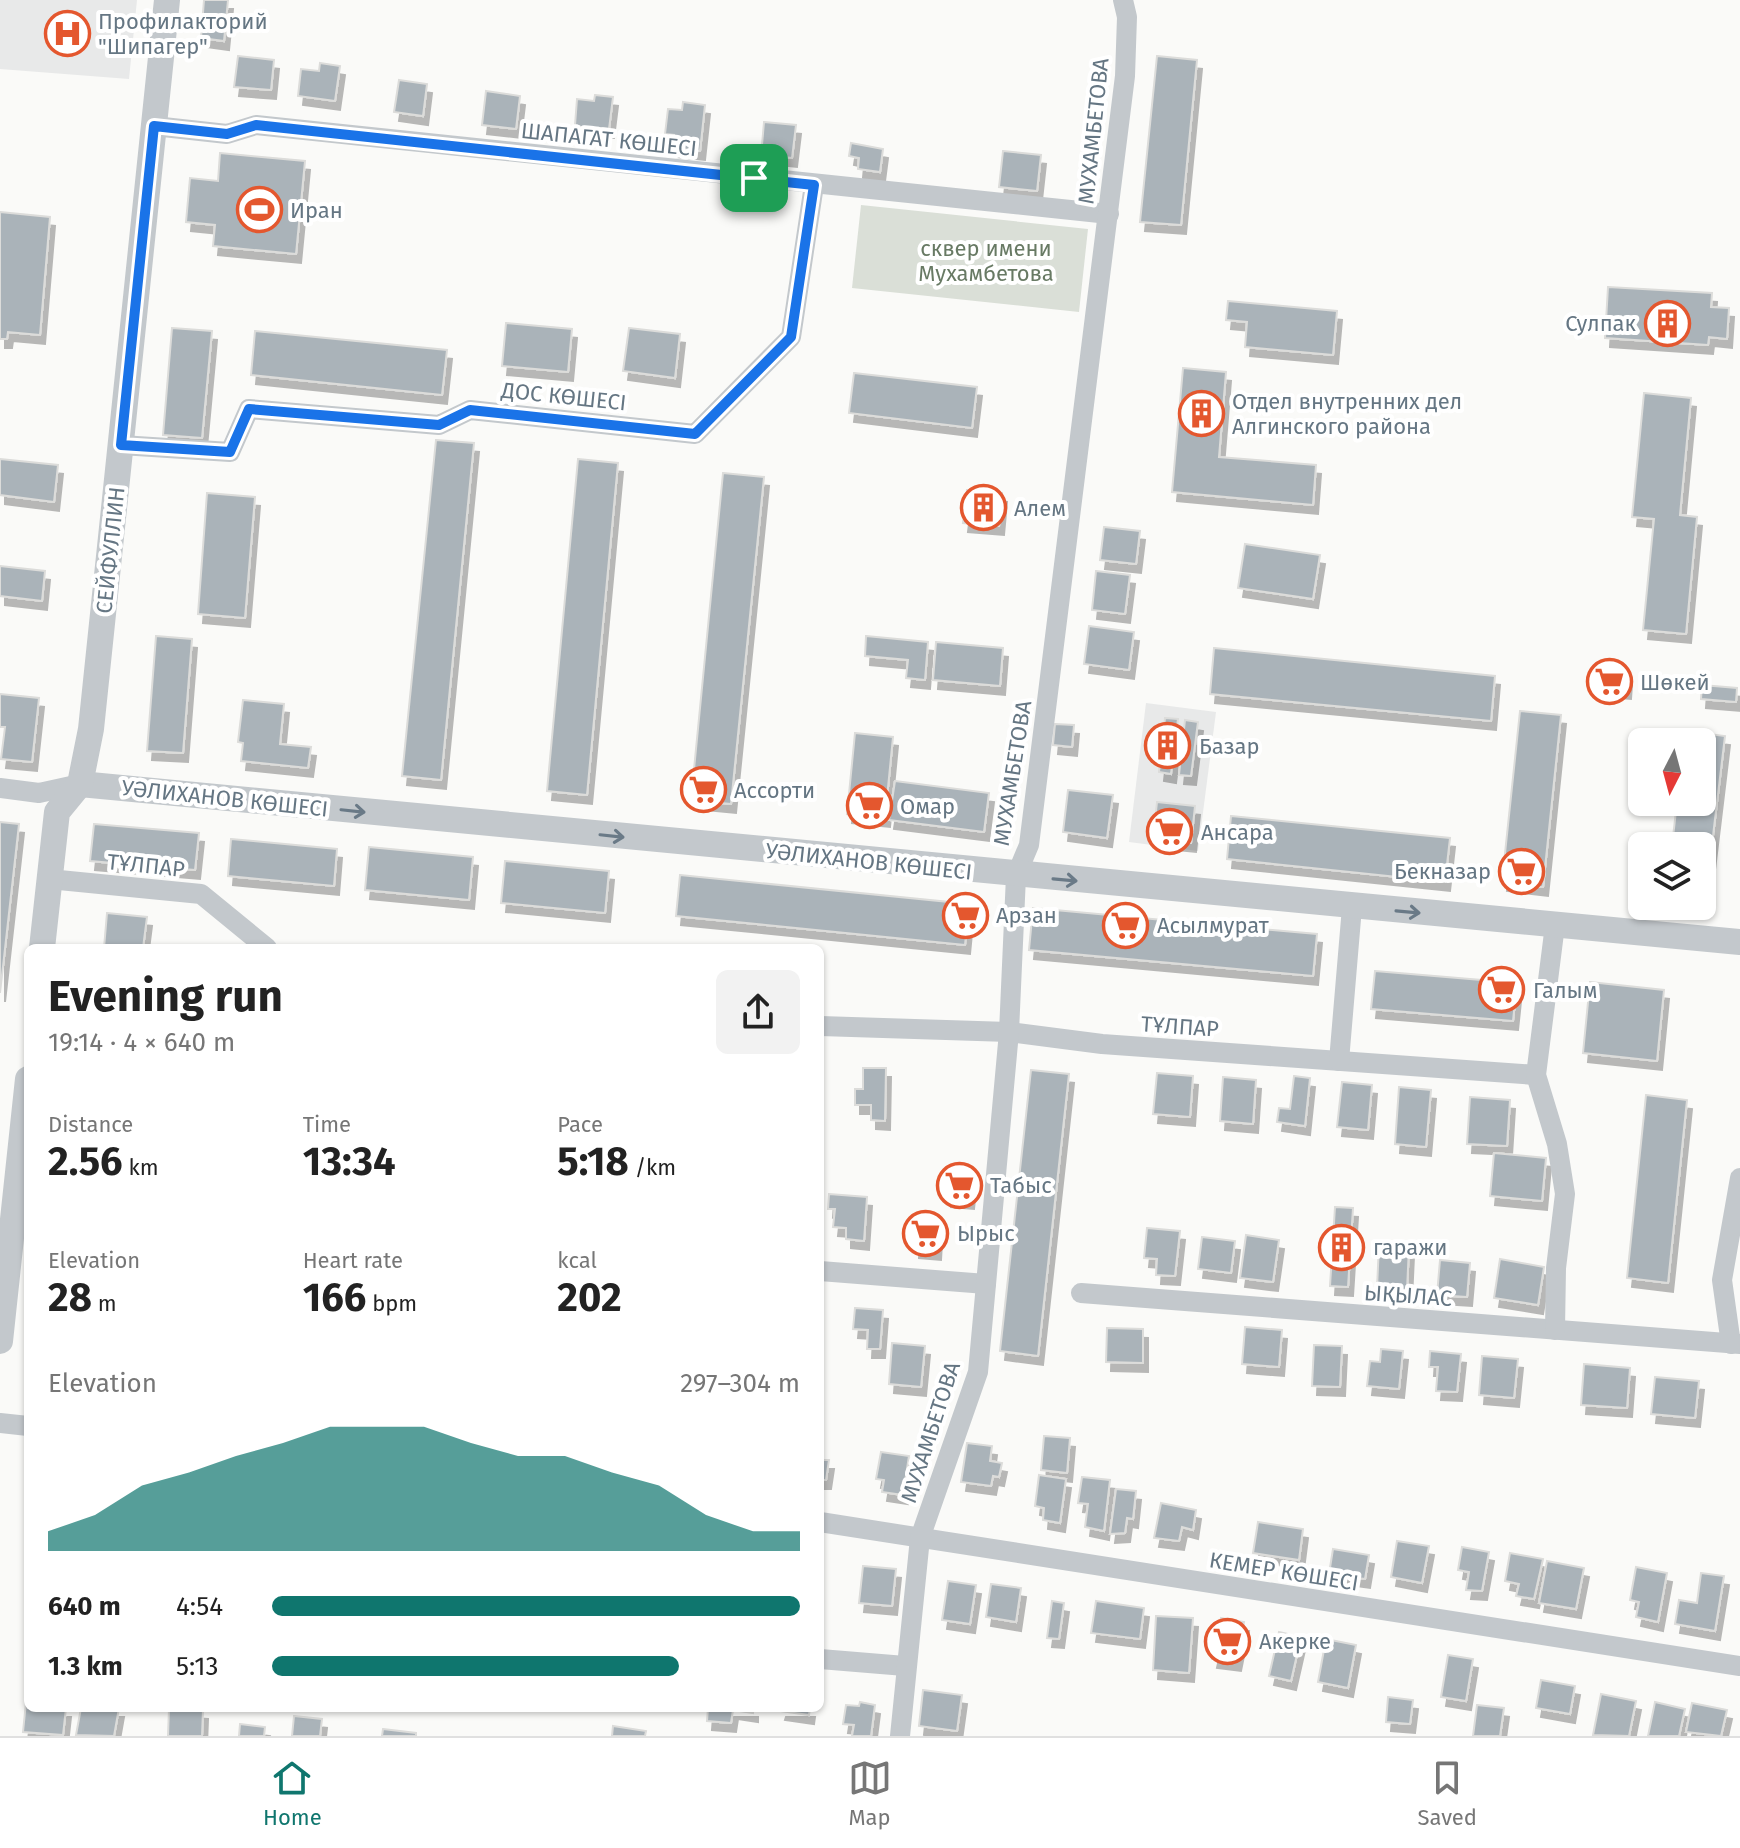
<!DOCTYPE html>
<html lang="en">
<head>
<meta charset="utf-8">
<style>
	:root { --surface:#fff; --page:#f2f2f2; --text:#222; --muted:#767676; --line:#e0e0e0; --accent:#0f766e }
	body { margin:0; font-family:"Fira Sans",sans-serif; background:var(--page); color:var(--text); height:100vh; display:flex; flex-direction:column; font-size:30px; white-space:nowrap }
	* { box-sizing:border-box; margin:0 }
	p { font-size:26px; color:var(--muted) }
	.icon { flex:none; width:44px; height:44px; fill:none; stroke:currentColor; stroke-width:2; stroke-linecap:round; stroke-linejoin:round }
	.map { position:relative; flex:1; overflow:hidden }
	.side { position:absolute; left:24px; top:944px; width:800px; height:768px; display:flex; flex-direction:column; background:var(--surface); border-radius:12px; box-shadow:0 2px 6px #0004 }
	.side>* { flex:none }
	.needle { width:52px; rotate:186deg }
	.controls { position:absolute; left:1628px; top:728px; display:grid; gap:16px }
	.controls a { display:grid; place-items:center; width:88px; height:88px; border-radius:12px; background:var(--surface); box-shadow:0 2px 6px #0004; font-size:40px }
	.pin { position:absolute; display:grid; place-items:center; width:68px; height:68px; color:#fff; margin:-34px; border-radius:16px; box-shadow:0 4px 12px #0006 }
	.round { display:grid; place-items:center; flex:none; width:84px; height:84px; border-radius:12px; background:var(--page) }
	.summary { display:flex; align-items:center; justify-content:space-between; height:136px; padding:0 24px }
	h1 { font-size:44px; font-weight:700; line-height:60px }
	.stats { display:grid; grid-template-columns:repeat(3,1fr); gap:12px; height:136px; padding:8px 24px }
	.stats div { display:grid; align-content:center }
	.stats b { font-size:40px; font-weight:700 }
	.stats small { font-size:22px; font-weight:400 }
	.stats p { font-size:22px }
	.chart { height:224px; padding:16px 24px }
	.chart p { display:flex; justify-content:space-between }
	.chart svg { width:100%; height:144px; margin-top:8px; fill:var(--accent); opacity:.7 }
	ul { padding:0 24px; list-style:none; font-size:26px }
	li { display:grid; grid-template-columns:128px 96px 1fr; align-items:center; height:60px }
	li i { height:20px; border-radius:10px; background:var(--accent) }
	.tabs { display:flex; justify-content:space-around; align-items:center; height:112px; border-top:2px solid var(--line); background:var(--surface); font-size:22px; color:var(--muted) }
	.tabs a { display:grid; justify-items:center; gap:4px }
	.tabs .active { color:var(--accent) }
	.map>svg:first-child { display:block }
</style>
</head>
<body>
<div class="map">
<svg width="1740" height="1736" viewBox="0 0 1740 1736">
	<defs>
		<filter id="shadow"><feDropShadow dx="5" dy="9" stdDeviation="0" flood-color="#0004"/></filter>
	</defs>
	<rect width="100%" height="100%" fill="#fafaf8"/>
	<g fill="#e8e9e9">
		<path d="M0,0H137L129,79L0,69Z"/>
		<path d="M1146,703L1216,712L1198,851L1129,842Z"/>
	</g>
	<path fill="#dadfd7" d="M861,205L1088,229L1079,312L852,288Z"/>
	<g fill="#aab3b9" stroke="#dcdcda" stroke-width="2" filter="url(#shadow)">
		<path d="M204,0H228L224,41L201,38Z"/>
		<path d="M238,56L274,60L271,90L234,87Z"/>
		<path d="M1157,56L1197,60L1181,225L1140,222Z"/>
		<path d="M320,63L340,66L335,101L298,96L301,69L319,71Z"/>
		<path d="M399,80L427,84L423,116L394,112Z"/>
		<path d="M486,91L520,96L516,129L482,125Z"/>
		<path d="M595,95L613,97L609,129L599,128V133L575,125L577,99L594,101Z"/>
		<path d="M683,102L705,105L700,151L672,148L674,135L665,134L668,109L682,110Z"/>
		<path d="M764,122L796,125L792,158L775,156L776,146L762,145Z"/>
		<path d="M851,143L883,149L880,172L858,169L859,158L849,156Z"/>
		<path d="M1003,151L1041,155L1037,191L999,187Z"/>
		<path d="M220,153L305,161L296,254L213,246L215,225L186,222L190,178L218,181Z"/>
		<path d="M0,212L50,217L40,335L8,332L7,339H0Z"/>
		<path d="M1608,287L1712,293L1711,307L1729,308L1727,339L1709,337L1708,345L1605,338Z"/>
		<path d="M1228,301L1337,311L1333,355L1245,347L1247,322L1226,320Z"/>
		<path d="M506,323L572,329L568,372L502,366Z"/>
		<path d="M172,328L212,331L202,438L163,435Z"/>
		<path d="M629,328L680,334L675,378L623,371Z"/>
		<path d="M255,331L447,350L442,395L251,375Z"/>
		<path d="M1183,368L1226,372L1219,457L1316,465L1313,505L1172,492Z"/>
		<path d="M854,373L977,387L972,428L849,413Z"/>
		<path d="M1644,393L1691,398L1680,515L1697,517L1686,634L1643,630L1654,519L1632,517Z"/>
		<path d="M436,440L474,443L441,780L402,776Z"/>
		<path d="M0,459L58,465L54,502L0,495Z"/>
		<path d="M578,459L618,463L587,795L547,791Z"/>
		<path d="M723,473L764,477L731,804L691,800Z"/>
		<path d="M967,490L1002,493L999,526L963,523Z"/>
		<path d="M207,493L255,497L245,618L198,614Z"/>
		<path d="M1104,527L1140,531L1136,564L1100,560Z"/>
		<path d="M1245,544L1320,555L1313,599L1238,588Z"/>
		<path d="M0,566L45,571L42,601L0,596Z"/>
		<path d="M1096,571L1130,575L1125,614L1092,610Z"/>
		<path d="M1089,626L1134,632L1129,670L1084,664Z"/>
		<path d="M156,636L192,639L183,753L147,751Z"/>
		<path d="M866,636L928,642L925,680L906,678L908,660L865,656Z"/>
		<path d="M936,642L1003,648L1000,686L933,680Z"/>
		<path d="M1214,648L1495,676L1491,721L1210,694Z"/>
		<path d="M1592,673L1627,676L1626,690L1591,687Z"/>
		<path d="M1702,685L1737,688L1736,702L1701,699Z"/>
		<path d="M0,694L39,698L32,762L1,759L5,727H0Z"/>
		<path d="M243,700L284,704L280,744L311,747L308,768L241,761L243,743L238,742Z"/>
		<path d="M1520,711L1561,715L1543,887L1502,882Z"/>
		<path d="M1165,718L1178,719L1171,774L1159,772Z"/>
		<path d="M1185,720L1198,722L1191,776L1179,775Z"/>
		<path d="M1055,724L1074,725L1072,747L1053,745Z"/>
		<path d="M1686,731L1725,736L1705,902L1702,901V846H1672L1677,802H1702V742H1684Z"/>
		<path d="M855,733L893,737L885,818L847,814Z"/>
		<path d="M895,781L989,793L984,832L889,820Z"/>
		<path d="M1068,790L1113,795L1107,838L1063,832Z"/>
		<path d="M1157,802L1195,806L1191,843L1153,839Z"/>
		<path d="M1231,816L1450,838L1445,882L1227,859Z"/>
		<path d="M0,822L19,824L0,993Z"/>
		<path d="M94,824L199,833L195,870L90,861Z"/>
		<path d="M231,839L337,849L334,886L228,876Z"/>
		<path d="M369,847L473,857L469,900L365,890Z"/>
		<path d="M505,861L609,871L605,913L501,903Z"/>
		<path d="M680,875L969,904L965,945L676,916Z"/>
		<path d="M1033,908L1317,934L1313,976L1029,950Z"/>
		<path d="M107,913L147,917L143,948H104Z"/>
		<path d="M1375,971L1517,983L1513,1021L1371,1009Z"/>
		<path d="M1590,982L1664,990L1657,1061L1583,1053Z"/>
		<path d="M863,1068H886L885,1121L871,1120V1105H855V1089H863Z"/>
		<path d="M1031,1070L1069,1074L1038,1356L1000,1351Z"/>
		<path d="M1157,1073L1193,1076L1190,1117L1153,1114Z"/>
		<path d="M1294,1076L1310,1078L1305,1126L1277,1122L1279,1108L1290,1109Z"/>
		<path d="M1223,1077L1256,1080L1253,1124L1220,1121Z"/>
		<path d="M1342,1082L1372,1085L1368,1130L1337,1127Z"/>
		<path d="M1399,1087L1431,1090L1426,1147L1395,1144Z"/>
		<path d="M1646,1095L1687,1100L1668,1283L1627,1278Z"/>
		<path d="M1470,1097L1510,1100L1507,1146L1467,1144Z"/>
		<path d="M1494,1153L1546,1158L1542,1201L1490,1196Z"/>
		<path d="M948,1170L972,1172L969,1200L946,1198Z"/>
		<path d="M829,1194L867,1197L864,1241L846,1239V1228L833,1227L835,1209H828Z"/>
		<path d="M1335,1207L1353,1208L1348,1287L1330,1286Z"/>
		<path d="M916,1215L938,1217L936,1251L914,1249Z"/>
		<path d="M1147,1228L1180,1231L1175,1276L1156,1275L1157,1259L1144,1258Z"/>
		<path d="M1246,1235L1279,1240L1273,1282L1240,1278Z"/>
		<path d="M1202,1237L1235,1241L1231,1273L1198,1269Z"/>
		<path d="M1379,1245L1409,1247L1407,1290L1377,1288Z"/>
		<path d="M1500,1259L1544,1267L1538,1305L1494,1298Z"/>
		<path d="M1440,1260L1470,1263L1467,1297L1437,1295Z"/>
		<path d="M855,1308L883,1310L880,1349H867L868,1330L853,1329Z"/>
		<path d="M1245,1327L1282,1330L1279,1367L1242,1364Z"/>
		<path d="M1107,1328L1143,1329V1363L1106,1362Z"/>
		<path d="M892,1343L925,1346L921,1387L889,1384Z"/>
		<path d="M1314,1345L1342,1346L1340,1387L1312,1386Z"/>
		<path d="M1381,1349L1403,1351L1399,1389L1367,1386L1370,1361L1380,1362Z"/>
		<path d="M1430,1351L1461,1354L1457,1392L1436,1391L1438,1367H1429Z"/>
		<path d="M1482,1356L1518,1359L1514,1398L1479,1395Z"/>
		<path d="M1584,1364L1630,1368L1627,1408L1581,1405Z"/>
		<path d="M1655,1377L1699,1381L1695,1418L1651,1414Z"/>
		<path d="M1044,1436L1070,1438L1067,1473L1041,1470Z"/>
		<path d="M967,1443L992,1446L990,1461L1002,1463L999,1477L993,1476L991,1486L961,1482Z"/>
		<path d="M881,1452L909,1456L903,1495L882,1492L884,1480L876,1479Z"/>
		<path d="M820,1460H829L826,1480H820Z"/>
		<path d="M1039,1475L1066,1479L1060,1523L1043,1520L1044,1508L1035,1506Z"/>
		<path d="M1082,1477L1110,1480L1104,1531L1085,1527L1088,1504L1078,1503Z"/>
		<path d="M1116,1489L1136,1491L1133,1519L1127,1518L1125,1533L1110,1534Z"/>
		<path d="M1161,1503L1196,1510L1193,1530L1182,1527L1179,1541L1154,1538Z"/>
		<path d="M1258,1522L1303,1529L1299,1560L1253,1553Z"/>
		<path d="M1397,1541L1429,1546L1422,1583L1391,1577Z"/>
		<path d="M1462,1547L1489,1552L1482,1591L1466,1590L1469,1572L1458,1570Z"/>
		<path d="M1333,1549L1369,1555L1365,1579L1329,1574Z"/>
		<path d="M1510,1553L1543,1559L1534,1599L1516,1596L1519,1584L1505,1581Z"/>
		<path d="M1547,1561L1584,1568L1576,1609L1539,1603Z"/>
		<path d="M863,1566L896,1569L892,1606L859,1603Z"/>
		<path d="M1636,1567L1667,1573L1658,1622L1636,1617L1639,1602L1630,1600Z"/>
		<path d="M1701,1573L1724,1576L1715,1631L1675,1624L1679,1600L1697,1603Z"/>
		<path d="M948,1581L976,1585L970,1624L942,1620Z"/>
		<path d="M991,1584L1021,1588L1016,1622L986,1617Z"/>
		<path d="M1052,1601L1064,1603L1059,1639L1047,1638Z"/>
		<path d="M1096,1601L1144,1608L1140,1639L1091,1633Z"/>
		<path d="M1156,1616L1193,1618L1189,1673L1153,1670Z"/>
		<path d="M1221,1618L1244,1622L1236,1662L1212,1659Z"/>
		<path d="M1279,1632L1301,1637L1291,1681L1269,1676Z"/>
		<path d="M1326,1639L1356,1645L1348,1688L1318,1682Z"/>
		<path d="M1448,1655L1473,1659L1466,1701L1441,1697Z"/>
		<path d="M1541,1680L1575,1686L1570,1714L1536,1708Z"/>
		<path d="M28,1682V1708H66L63,1735L23,1732Z"/>
		<path d="M923,1690L962,1695L957,1731L919,1726Z"/>
		<path d="M1601,1694L1636,1701L1629,1736L1593,1735Z"/>
		<path d="M1388,1697L1413,1700L1410,1724L1386,1722Z"/>
		<path d="M860,1702L875,1705L871,1736H852L854,1725L843,1724L846,1705L859,1706Z"/>
		<path d="M1655,1702L1685,1709L1679,1736H1648Z"/>
		<path d="M1692,1703L1727,1710L1721,1736L1686,1732Z"/>
		<path d="M1477,1705L1504,1708L1500,1736H1473Z"/>
		<path d="M81,1708H119L114,1736L76,1735Z"/>
		<path d="M169,1708L203,1710L202,1736H168Z"/>
		<path d="M708,1708H753V1713L733,1710L731,1723L707,1721Z"/>
		<path d="M781,1708H810L809,1715L780,1711Z"/>
		<path d="M294,1716L322,1719L320,1736H292Z"/>
		<path d="M240,1724L265,1727L264,1736H239Z"/>
		<path d="M613,1726L646,1731L645,1736H612Z"/>
		<path d="M383,1729L416,1733V1736H382Z"/>
	</g>
	<g fill="none" stroke-linecap="round" stroke-linejoin="round">
		<g stroke="#c3c8cc" stroke-width="20">
			<path d="M154,126L227,134L256,125L1109,214"/>
			<path d="M121,445L230,452L249,409L439,425L470,410L695,434L791,337L814,185"/>
			<path d="M0,788L39,793L80,784"/>
			<path d="M49,879L201,894L267,948"/>
			<path d="M820,1026L1009,1032L1102,1044L1536,1075"/>
			<path d="M1339,1061L1352,907"/>
			<path d="M820,1271L986,1284"/>
			<path d="M1081,1293L1740,1344"/>
			<path d="M1555,1330L1556,1268L1565,1194L1557,1144L1536,1075L1555,925"/>
			<path d="M1731,1344L1722,1280L1740,1178"/>
			<path d="M0,1423L28,1426"/>
			<path d="M820,1522L1740,1666"/>
			<path d="M820,1659L905,1666"/>
			<path d="M900,1736L920,1538L978,1372L1009,1032L1016,876L1029,845L1125,76L1127,17L1123,0"/>
		</g>
		<g stroke="#c3c8cc" stroke-width="26">
			<path d="M80,784L1740,942"/>
			<path d="M42,948L57,812L80,784L91,729L167,0"/>
			<path d="M0,1341L28,1079"/>
		</g>
	</g>
	<defs><path id="oneway-shaft" d="M-6 0H5M1.5-3L5.5 0L1.5 3" fill="none" stroke-width="1.6" stroke-linecap="round" stroke-linejoin="round" transform="scale(2)"/></defs>
	<g stroke="#6a7a87">
		<use href="#oneway-shaft" transform="translate(353 811) rotate(6)"/>
		<use href="#oneway-shaft" transform="translate(612 836) rotate(6)"/>
		<use href="#oneway-shaft" transform="translate(1065 880) rotate(5)"/>
		<use href="#oneway-shaft" transform="translate(1408 912) rotate(5)"/>
	</g>
	<g fill="none" stroke-linecap="round" stroke-linejoin="round">
		<defs>
			<path id="route" d="M256,125L814,185L791,337L695,434L470,410L439,425L249,409L230,452L121,445L154,126L227,134Z"/>
		</defs>
		<use href="#route" stroke="#fff" stroke-width="16"/>
		<use href="#route" stroke="#1a73e8" stroke-width="10"/>
	</g>
	<defs>
		<symbol id="hospital-ring" viewBox="-11 -11 22 22"><circle r="9.5" fill="#fff" stroke="#e4572e" stroke-width="1.5"/><path d="M-5-5h3v3.5h4V-5h3V5h-3V1.5h-4V5h-3Z" fill="#e4572e"/></symbol>
		<symbol id="stadium-ring" viewBox="-11 -11 22 22"><circle r="9.5" fill="#fff" stroke="#e4572e" stroke-width="1.5"/><path d="M0-5a6.5 5 0 1 0 0 10a6.5 5 0 1 0 0-10ZM-3.5-1.8h7v3.6h-7Z" fill="#e4572e"/></symbol>
		<symbol id="building-ring" viewBox="-11 -11 22 22"><circle r="9.5" fill="#fff" stroke="#e4572e" stroke-width="1.5"/><path d="M-4-6H4V6H1V3H-1V6H-4ZM-2.5-4.3h1.7v1.8h-1.7ZM.8-4.3h1.7v1.8H.8ZM-2.5-1h1.7V.8h-1.7ZM.8-1h1.7V.8H.8Z" fill="#e4572e"/></symbol>
		<symbol id="supermarket-ring" viewBox="-11 -11 22 22"><circle r="9.5" fill="#fff" stroke="#e4572e" stroke-width="1.5"/><path d="M-6-5.5h2.5l.6 2H6L4.5 2H-2.5L-4.4-4H-6ZM-1.5 3.2a1.3 1.3 0 1 0 .1 0ZM3 3.2a1.3 1.3 0 1 0 .1 0Z" fill="#e4572e"/></symbol>
	</defs>
	<g fill-rule="evenodd">
		<use href="#hospital-ring" x="42" y="8" width="51" height="51"/>
		<use href="#stadium-ring" x="234" y="184" width="51" height="51"/>
		<use href="#building-ring" x="1642" y="298" width="51" height="51"/>
		<use href="#building-ring" x="1176" y="388" width="51" height="51"/>
		<use href="#building-ring" x="958" y="482" width="51" height="51"/>
		<use href="#supermarket-ring" x="1584" y="656" width="51" height="51"/>
		<use href="#building-ring" x="1142" y="720" width="51" height="51"/>
		<use href="#supermarket-ring" x="678" y="764" width="51" height="51"/>
		<use href="#supermarket-ring" x="844" y="780" width="51" height="51"/>
		<use href="#supermarket-ring" x="1144" y="806" width="51" height="51"/>
		<use href="#supermarket-ring" x="1496" y="846" width="51" height="51"/>
		<use href="#supermarket-ring" x="940" y="890" width="51" height="51"/>
		<use href="#supermarket-ring" x="1100" y="900" width="51" height="51"/>
		<use href="#supermarket-ring" x="1476" y="964" width="51" height="51"/>
		<use href="#supermarket-ring" x="934" y="1160" width="51" height="51"/>
		<use href="#supermarket-ring" x="900" y="1208" width="51" height="51"/>
		<use href="#building-ring" x="1316" y="1222" width="51" height="51"/>
		<use href="#supermarket-ring" x="1202" y="1616" width="51" height="51"/>
	</g>
	<g text-anchor="middle" stroke-width="8" stroke-linejoin="round" paint-order="stroke">
		<g font-size="22" fill="#657683" stroke="#fff" text-anchor="start">
			<text x="98" y="29">Профилакторий<tspan x="98" dy="25">"Шипагер"</tspan></text>
			<text x="290" y="218">Иран</text>
			<text x="1636" y="331" text-anchor="end">Сулпак</text>
			<text x="1232" y="409">Отдел внутренних дел<tspan x="1232" dy="25">Алгинского района</tspan></text>
			<text x="1014" y="516">Алем</text>
			<text x="1640" y="690">Шөкей</text>
			<text x="1199" y="754">Базар</text>
			<text x="734" y="798">Ассорти</text>
			<text x="900" y="814">Омар</text>
			<text x="1201" y="840">Ансара</text>
			<text x="1491" y="879" text-anchor="end">Бекназар</text>
			<text x="996" y="923">Арзан</text>
			<text x="1157" y="933">Асылмурат</text>
			<text x="1533" y="998">Галым</text>
			<text x="990" y="1193">Табыс</text>
			<text x="957" y="1241">Ырыс</text>
			<text x="1373" y="1255">гаражи</text>
			<text x="1259" y="1649">Акерке</text>
		</g>
		<g font-size="22" fill="#657683" stroke="#fff">
			<text transform="translate(1093 131) rotate(-84)" y="8">МУХАМБЕТОВА</text>
			<text transform="translate(609 139) rotate(6)" y="8">ШАПАГАТ КӨШЕСІ</text>
			<text transform="translate(564 396) rotate(6)" y="8">ДОС КӨШЕСІ</text>
			<text transform="translate(110 550) rotate(-84)" y="8">СЕЙФУЛЛИН</text>
			<text transform="translate(1012 773) rotate(-81)" y="8">МУХАМБЕТОВА</text>
			<text transform="translate(225 798) rotate(6)" y="8">УӘЛИХАНОВ КӨШЕСІ</text>
			<text transform="translate(869 861) rotate(6)" y="8">УӘЛИХАНОВ КӨШЕСІ</text>
			<text transform="translate(146 865) rotate(6)" y="8">ТҰЛПАР</text>
			<text transform="translate(1180 1026) rotate(4)" y="8">ТҰЛПАР</text>
			<text transform="translate(1408 1295) rotate(4)" y="8">ЫҚЫЛАС</text>
			<text transform="translate(930 1432) rotate(-72)" y="8">МУХАМБЕТОВА</text>
			<text transform="translate(1284 1571) rotate(9)" y="8">КЕМЕР КӨШЕСІ</text>
		</g>
		<g font-size="22" fill="#687a64" stroke="#fff">
			<text x="986" y="256">сквер имени<tspan x="986" dy="25">Мухамбетова</tspan></text>
		</g>
	</g>
</svg>
<div class="controls">
<a><svg class="needle" viewBox="-14 -14 28 28"><path d="M0-13l5 13h-10z" fill="#e53935"/><path d="M0 13l5-13h-10z" fill="#767676"/></svg></a>
<a><svg class="icon" aria-label="layers" viewBox="0 0 24 24"><path d="M12 4l9 5-9 5-9-5zM3 14l9 5 9-5"/></svg></a>
</div>
<div class="pin" style="left:754px;top:178px;background:#1e9e55"><svg class="icon" aria-label="arrive" viewBox="0 0 24 24"><path d="M6 21V4h12l-3 4 3 4H6"/></svg></div>
<section class="side">
<div class="summary"><div><h1>Evening run</h1><p>19:14 · 4 × 640 m</p></div><a class="round"><svg class="icon" aria-label="share" viewBox="0 0 24 24"><path d="M12 15V3M7 8l5-5 5 5M5 13v7h14v-7"/></svg></a></div>
<div class="stats">
<div><p>Distance</p><b>2.56<small> km</small></b></div>
<div><p>Time</p><b>13:34</b></div>
<div><p>Pace</p><b>5:18<small> /km</small></b></div>
</div>
<div class="stats">
<div><p>Elevation</p><b>28<small> m</small></b></div>
<div><p>Heart rate</p><b>166<small> bpm</small></b></div>
<div><p>kcal</p><b>202</b></div>
</div>
<div class="chart"><p><span>Elevation</span>297–304 m</p>
<svg viewBox="0 0 160 44" preserveAspectRatio="none"><path d="M0 44V38L10 33L20 24L30 20L40 15L50 11L60 6L70 6L80 6L90 11L100 15L110 15L120 20L130 24L140 33L150 38L160 38V44z"/></svg>
</div>
<ul>
<li><b>640 m</b>4:54<i style="width:100%"></i></li>
<li><b>1.3 km</b>5:13<i style="width:77%"></i></li>
</ul>
</section>
</div>
<nav class="tabs">
<a class="active"><svg class="icon" aria-label="home" viewBox="0 0 24 24"><path d="M3 11l9-7 9 7M6 9v11h12V9"/></svg>Home</a>
<a><svg class="icon" aria-label="map" viewBox="0 0 24 24"><path d="M3 6l6-2 6 2 6-2v14l-6 2-6-2-6 2zM9 4v14M15 6v14"/></svg>Map</a>
<a><svg class="icon" aria-label="saved" viewBox="0 0 24 24"><path d="M7 4h10v16l-5-4-5 4z"/></svg>Saved</a>
</nav>
</body>
</html>
